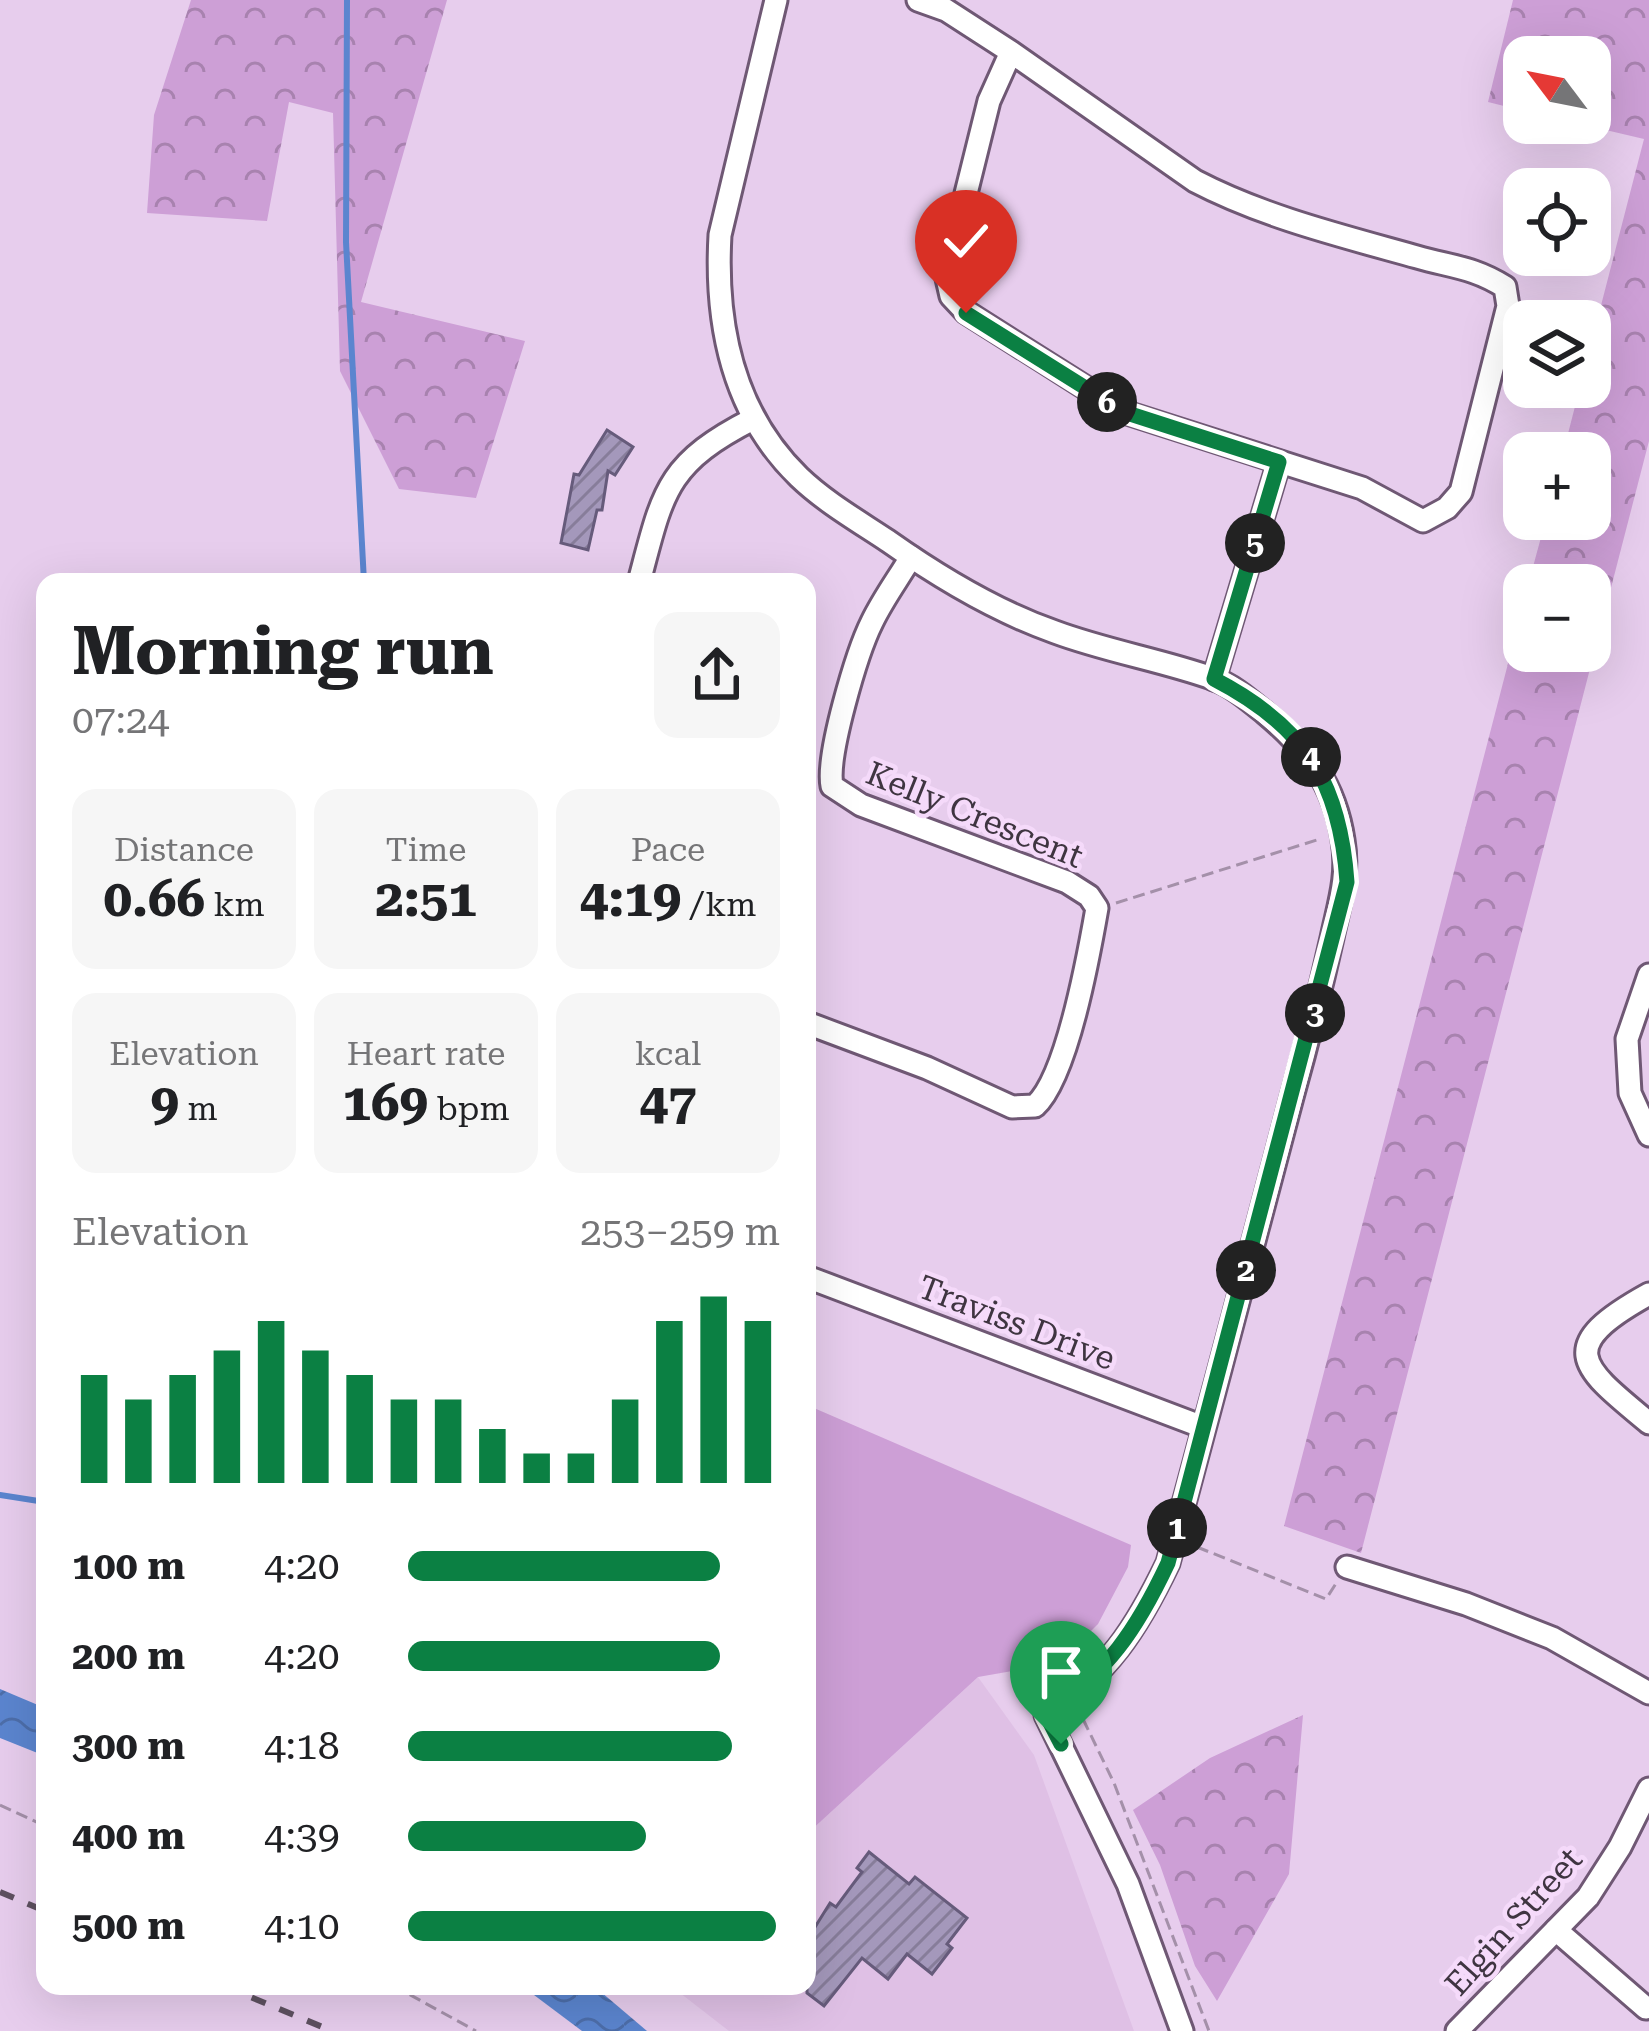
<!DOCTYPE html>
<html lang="en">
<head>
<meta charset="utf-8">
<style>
	:root { --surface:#fff; --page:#f6f6f6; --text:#202124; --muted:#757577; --accent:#0b8043 }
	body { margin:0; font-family:"Roboto Serif",serif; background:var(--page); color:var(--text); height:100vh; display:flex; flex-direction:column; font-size:45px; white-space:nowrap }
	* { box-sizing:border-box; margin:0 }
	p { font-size:39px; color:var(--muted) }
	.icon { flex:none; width:66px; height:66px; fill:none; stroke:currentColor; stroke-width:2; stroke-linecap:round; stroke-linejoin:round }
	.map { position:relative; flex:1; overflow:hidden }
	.panel { position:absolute; left:36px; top:573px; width:780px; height:1422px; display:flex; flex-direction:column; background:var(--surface); border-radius:24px; box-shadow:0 12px 48px #0002 }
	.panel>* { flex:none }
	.needle { width:78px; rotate:302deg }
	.controls { position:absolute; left:1503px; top:36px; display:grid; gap:24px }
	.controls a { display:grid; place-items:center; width:108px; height:108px; border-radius:24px; background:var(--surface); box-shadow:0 12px 48px #0002; font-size:60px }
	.pin { position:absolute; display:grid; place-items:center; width:102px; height:102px; color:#fff; margin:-123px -51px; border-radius:50% 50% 50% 0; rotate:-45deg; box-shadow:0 0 12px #0007 }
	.pin .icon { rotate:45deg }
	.km { position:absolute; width:60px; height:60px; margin:-30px; border-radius:50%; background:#222; color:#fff; font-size:33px; line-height:60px; text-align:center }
	.round { display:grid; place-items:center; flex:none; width:126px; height:126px; border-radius:24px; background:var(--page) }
	.headline { display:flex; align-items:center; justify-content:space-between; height:204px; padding:0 36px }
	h1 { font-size:66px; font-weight:700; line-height:90px }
	.metrics { display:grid; grid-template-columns:repeat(3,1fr); gap:18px; height:204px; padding:12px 36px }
	.metrics div { display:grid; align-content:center; border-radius:24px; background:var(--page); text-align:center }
	.metrics b { font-size:51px; font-weight:700 }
	.metrics small { font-size:33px; font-weight:400 }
	.metrics p { font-size:33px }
	.chart { height:336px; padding:24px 36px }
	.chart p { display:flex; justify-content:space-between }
	.chart svg { width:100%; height:216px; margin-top:12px; stroke:var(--accent); stroke-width:6 }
	ul { padding:0 36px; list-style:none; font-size:39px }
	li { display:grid; grid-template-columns:192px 144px 1fr; align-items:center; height:90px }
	li i { height:30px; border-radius:15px; background:var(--accent) }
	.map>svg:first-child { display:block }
</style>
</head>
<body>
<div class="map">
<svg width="1649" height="2031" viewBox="0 0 1649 2031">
	<defs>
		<pattern id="forest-crowns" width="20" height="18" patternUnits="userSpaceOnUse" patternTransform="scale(3)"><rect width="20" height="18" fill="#cd9fd6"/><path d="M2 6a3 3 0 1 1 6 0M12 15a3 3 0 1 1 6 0" fill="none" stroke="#a882af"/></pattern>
		<pattern id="water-waves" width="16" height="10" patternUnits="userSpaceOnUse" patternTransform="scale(3)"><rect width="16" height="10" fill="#5b85cf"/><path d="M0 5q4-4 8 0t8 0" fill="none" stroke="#4d6eaa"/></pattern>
		<pattern id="building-hatch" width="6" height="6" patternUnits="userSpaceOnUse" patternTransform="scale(3)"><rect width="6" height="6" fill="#a498bb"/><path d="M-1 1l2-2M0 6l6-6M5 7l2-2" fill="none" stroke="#877d9a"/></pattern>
	</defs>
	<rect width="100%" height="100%" fill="#e7cded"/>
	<path fill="#dfc0e5" d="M978,1677L1034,1755L1134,2031H729L671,1986H807V1834Z"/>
	<g fill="url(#forest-crowns)">
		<path d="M191,0H447L361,302L525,341L476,498L399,489L340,371L333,113L289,102L267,221L147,213L154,115Z"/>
		<path d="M1513,0H1649V441L1361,1553L1284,1526L1524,602V651H1590V585H1528L1546,519H1590V453H1563L1580,387H1590V348L1644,139L1576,123H1590V57H1524V111L1488,102Z"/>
		<path d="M1303,1715L1289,1874L1217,2001L1195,1966L1160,1865L1133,1810L1210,1758Z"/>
	</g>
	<path fill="#cd9fd6" d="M807,1405L1131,1545L1128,1567L1098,1624L1059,1663L978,1677L807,1834Z"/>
	<g fill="url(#water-waves)">
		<path d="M0,1689L45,1708V1756L0,1738Z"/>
		<path d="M522,1986H594L647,2031H582Z"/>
	</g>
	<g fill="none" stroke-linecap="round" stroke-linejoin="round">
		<g stroke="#5b85cf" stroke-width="6">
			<path d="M347,0L346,242L364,582"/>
			<path d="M0,1495L45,1502"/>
		</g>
	</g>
	<g fill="url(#building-hatch)" stroke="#665b7b" stroke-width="3">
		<path d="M607,430L633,447L615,475L608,471L602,510H597L588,550L561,543L574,474L579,475Z"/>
		<path d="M869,1852L909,1884L915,1877L967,1918L947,1944L952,1948L932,1974L907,1954L888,1979L862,1958L824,2006L807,1993V1940L830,1903L836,1907L862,1872L857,1868Z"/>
	</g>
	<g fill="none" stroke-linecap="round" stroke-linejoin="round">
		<defs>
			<g id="minor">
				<path d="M776,0L720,235C715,324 733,413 799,477C825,502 858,521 888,541C939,577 995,611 1055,632C1106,651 1161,660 1212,678C1232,685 1248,699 1265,713C1307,748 1335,785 1343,840C1349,876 1339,904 1332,938C1320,992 1307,1044 1292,1097C1251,1252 1210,1408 1168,1563C1136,1630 1108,1672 1046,1715L1128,1884L1182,2031"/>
				<path d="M918,0L946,10L1011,52L1195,181C1264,217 1342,236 1417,257C1452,267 1473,267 1505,287L1508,306L1461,492L1447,508L1423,521L1362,488L1124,412L966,312L951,296L946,274L989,101L1011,52"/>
				<path d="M639,582C663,492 665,464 753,419"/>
				<path d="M1214,679L1279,462"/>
				<path d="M1649,975L1627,1039L1630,1093L1649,1135"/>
				<path d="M807,1023L927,1068L1012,1107L1035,1106C1067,1077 1089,954 1097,908L1089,896L1067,882L861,805L832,786C826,756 857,652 872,622C883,599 898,579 911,557"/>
				<path d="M807,1277L1203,1427"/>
				<path d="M1649,1294C1553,1347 1580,1366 1649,1423"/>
				<path d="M1347,1567L1466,1604L1552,1638L1649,1693"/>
				<path d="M1556,1930L1646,2008"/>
				<path d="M1457,2031L1588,1897L1620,1847L1649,1789"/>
			</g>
		</defs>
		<use href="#minor" stroke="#6f5874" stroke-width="27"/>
		<g stroke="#a490a9" stroke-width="3" stroke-dasharray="12 6" stroke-linecap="butt">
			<path d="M1116,903L1320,839"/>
			<path d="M1197,1547L1326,1599L1337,1582"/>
			<path d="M1083,1719L1114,1783L1209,2031"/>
			<path d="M0,1805L45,1826"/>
			<path d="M394,1986L476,2031"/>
		</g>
		<use href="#minor" stroke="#fff" stroke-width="21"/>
		<g stroke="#5e5160" stroke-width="6" stroke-dasharray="15 15" stroke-linecap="butt">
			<path d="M0,1892L45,1911"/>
			<path d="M224,1986L332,2031"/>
		</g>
	</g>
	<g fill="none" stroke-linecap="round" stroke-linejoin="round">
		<defs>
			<path id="route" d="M966,313L1124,412L1279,462L1214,679C1305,726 1340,782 1347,882L1168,1563C1136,1631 1108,1671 1046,1715L1061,1744"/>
		</defs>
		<use href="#route" stroke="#fff" stroke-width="24"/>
		<use href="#route" stroke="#0b8043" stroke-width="15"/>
	</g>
	<g text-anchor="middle" stroke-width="9" stroke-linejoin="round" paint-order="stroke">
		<g font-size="33" fill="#3f3541" stroke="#f5dafa">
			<text transform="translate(975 814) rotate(22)" y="12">Kelly Crescent</text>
			<text transform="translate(1017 1322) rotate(21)" y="12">Traviss Drive</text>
			<text transform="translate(1513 1921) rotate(-48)" y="12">Elgin Street</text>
		</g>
	</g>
</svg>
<div class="controls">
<a><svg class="needle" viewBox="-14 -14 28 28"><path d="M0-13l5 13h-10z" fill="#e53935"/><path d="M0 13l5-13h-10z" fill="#757577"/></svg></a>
<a><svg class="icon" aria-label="locate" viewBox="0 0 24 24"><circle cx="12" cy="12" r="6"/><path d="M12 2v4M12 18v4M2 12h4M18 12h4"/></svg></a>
<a><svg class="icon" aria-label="layers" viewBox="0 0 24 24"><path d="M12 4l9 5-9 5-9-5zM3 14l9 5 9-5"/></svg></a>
<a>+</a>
<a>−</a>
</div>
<div class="pin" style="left:1061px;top:1744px;background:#1e9e55"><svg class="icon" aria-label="arrive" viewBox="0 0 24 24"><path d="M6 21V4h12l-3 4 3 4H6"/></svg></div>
<div class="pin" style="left:966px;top:313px;background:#d93025"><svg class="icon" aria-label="check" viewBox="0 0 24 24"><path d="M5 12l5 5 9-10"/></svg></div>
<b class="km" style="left:1177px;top:1528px">1</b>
<b class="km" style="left:1246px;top:1270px">2</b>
<b class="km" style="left:1315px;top:1013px">3</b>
<b class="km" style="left:1311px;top:757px">4</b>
<b class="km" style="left:1255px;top:543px">5</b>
<b class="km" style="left:1107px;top:402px">6</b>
<section class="panel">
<div class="headline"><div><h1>Morning run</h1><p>07:24</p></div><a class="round"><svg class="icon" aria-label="share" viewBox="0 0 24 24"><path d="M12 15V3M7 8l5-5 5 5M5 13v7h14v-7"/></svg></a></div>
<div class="metrics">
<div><p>Distance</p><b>0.66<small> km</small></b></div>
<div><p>Time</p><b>2:51</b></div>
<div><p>Pace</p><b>4:19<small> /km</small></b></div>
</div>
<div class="metrics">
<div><p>Elevation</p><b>9<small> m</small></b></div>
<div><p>Heart rate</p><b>169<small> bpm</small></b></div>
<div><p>kcal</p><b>47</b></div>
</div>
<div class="chart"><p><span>Elevation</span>253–259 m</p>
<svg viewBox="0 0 160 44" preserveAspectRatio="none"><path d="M5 44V22M15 44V27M25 44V22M35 44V17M45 44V11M55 44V17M65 44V22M75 44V27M85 44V27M95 44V33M105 44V38M115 44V38M125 44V27M135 44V11M145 44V6M155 44V11"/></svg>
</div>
<ul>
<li><b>100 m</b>4:20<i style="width:84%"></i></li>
<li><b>200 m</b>4:20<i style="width:84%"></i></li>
<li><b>300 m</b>4:18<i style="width:87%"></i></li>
<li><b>400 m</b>4:39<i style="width:64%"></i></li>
<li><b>500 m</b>4:10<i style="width:99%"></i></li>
</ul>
</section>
</div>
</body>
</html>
